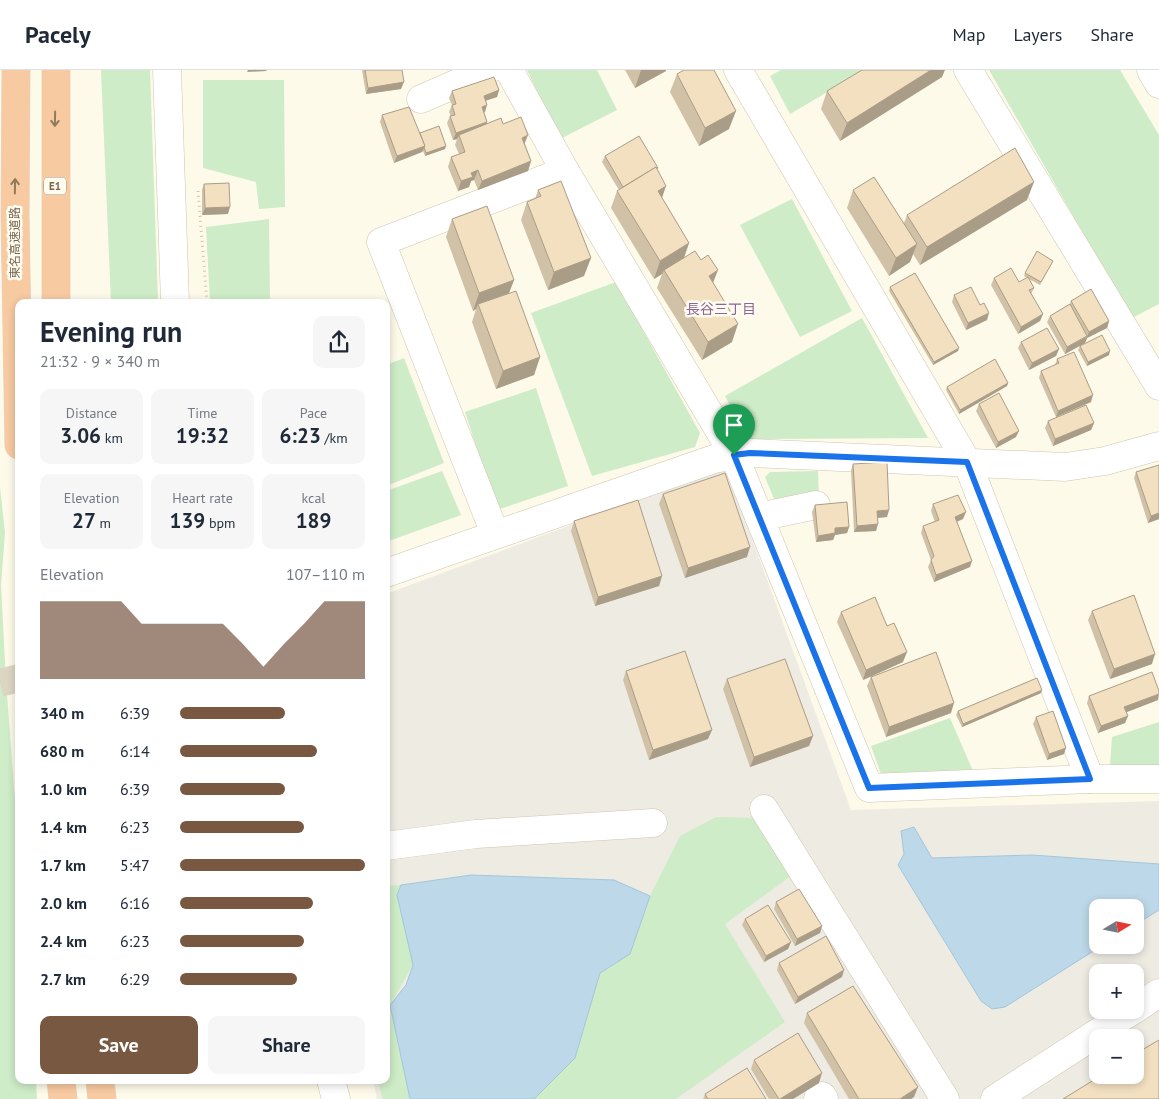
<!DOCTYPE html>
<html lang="en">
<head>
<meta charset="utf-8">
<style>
	:root { --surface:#fff; --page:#f6f6f7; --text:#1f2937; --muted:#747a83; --line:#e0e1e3; --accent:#795842 }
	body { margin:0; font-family:"PT Sans","Noto Sans JP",sans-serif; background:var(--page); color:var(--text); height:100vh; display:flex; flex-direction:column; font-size:19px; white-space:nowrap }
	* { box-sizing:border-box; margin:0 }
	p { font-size:16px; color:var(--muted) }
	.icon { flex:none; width:28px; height:28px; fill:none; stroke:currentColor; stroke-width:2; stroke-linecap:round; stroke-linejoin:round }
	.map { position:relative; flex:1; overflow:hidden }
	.side { position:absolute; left:15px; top:229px; width:375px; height:785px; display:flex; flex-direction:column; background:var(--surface); border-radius:10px; box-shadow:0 2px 8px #0003 }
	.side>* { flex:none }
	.needle { width:32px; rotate:80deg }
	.tools { position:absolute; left:1089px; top:829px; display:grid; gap:10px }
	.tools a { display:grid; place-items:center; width:55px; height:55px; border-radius:10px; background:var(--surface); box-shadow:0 2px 8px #0003; font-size:25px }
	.pin { position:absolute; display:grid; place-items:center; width:42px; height:42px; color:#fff; margin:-51px -21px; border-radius:50% 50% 50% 0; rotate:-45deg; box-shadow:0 0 5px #0007 }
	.pin .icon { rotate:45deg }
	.round { display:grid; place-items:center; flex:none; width:52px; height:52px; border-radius:10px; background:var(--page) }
	.overview { display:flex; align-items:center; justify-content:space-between; height:85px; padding:0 25px }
	h1 { font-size:28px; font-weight:800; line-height:38px }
	.figures { display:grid; grid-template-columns:repeat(3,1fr); gap:8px; height:85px; padding:5px 25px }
	.figures div { display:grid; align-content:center; border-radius:10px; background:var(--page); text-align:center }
	.figures b { font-size:21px; font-weight:800 }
	.figures small { font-size:14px; font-weight:400 }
	.figures p { font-size:14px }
	.chart { height:140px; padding:10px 25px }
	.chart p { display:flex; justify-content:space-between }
	.chart svg { width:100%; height:90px; margin-top:5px; fill:var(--accent); opacity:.7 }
	.cta { display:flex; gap:10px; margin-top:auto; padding:10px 25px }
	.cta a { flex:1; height:58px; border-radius:10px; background:var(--accent); color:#fff; font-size:20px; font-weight:800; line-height:58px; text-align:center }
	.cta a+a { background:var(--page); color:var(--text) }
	ul { padding:0 25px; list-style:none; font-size:16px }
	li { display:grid; grid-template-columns:80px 60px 1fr; align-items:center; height:38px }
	li i { height:12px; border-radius:6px; background:var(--accent) }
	header { display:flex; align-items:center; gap:30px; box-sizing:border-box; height:70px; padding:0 25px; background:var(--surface); border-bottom:1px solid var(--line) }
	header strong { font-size:24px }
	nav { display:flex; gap:28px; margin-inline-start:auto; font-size:18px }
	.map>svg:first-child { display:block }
</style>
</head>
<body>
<header>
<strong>Pacely</strong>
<nav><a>Map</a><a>Layers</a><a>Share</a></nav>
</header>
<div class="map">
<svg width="1159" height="1029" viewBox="0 0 1159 1029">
	<rect width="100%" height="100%" fill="#fdfaea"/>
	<path fill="#eeebe3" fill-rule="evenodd" d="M726,397L851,740L1159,731V1029H377L373,1010H386V524ZM1098,838H1135V875H1098ZM1098,902H1135V940H1098ZM1098,968H1135V1005H1098Z"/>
	<g fill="#ceecc7">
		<path d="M101,0H150L158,232H111Z"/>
		<path d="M527,0H597L617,40L560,69Z"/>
		<path d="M781,0H865L790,44L770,6Z"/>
		<path d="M989,0H1120L1159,65V234L1132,248Z"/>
		<path d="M203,10H284L285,137L259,139L256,112L203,98Z"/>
		<path d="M792,129L852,241L800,267L740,155Z"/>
		<path d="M269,149L270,232H210L206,157Z"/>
		<path d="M616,212L700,363L695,377L592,406L531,243Z"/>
		<path d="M862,248L928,368L748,369L725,326Z"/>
		<path d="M404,288L444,393L386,416V295Z"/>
		<path d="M536,318L568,416L497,440L465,342Z"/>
		<path d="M442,401L461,445L386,472V421Z"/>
		<path d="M818,401L819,427L777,436L765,407L770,402Z"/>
		<path d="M0,417L5,463L1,515L6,611L19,783V1010H36L37,1029H0Z"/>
		<path d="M950,648L976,708L882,707L871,676Z"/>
		<path d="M1159,652V698L1110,696L1112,667Z"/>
		<path d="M716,747L769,748L799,800L725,854L785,952L676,1029H534L575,987L600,903L630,884L650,826L680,766Z"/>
		<path d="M401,815L413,895L390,935L410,1029H383L377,1010H386V816Z"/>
	</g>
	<g fill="#bdd8e8" stroke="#a3c6da">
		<path d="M914,757L932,788L1032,785L1159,794V840L1135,855V838H1098V875H1103L1005,937L992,939L981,931L898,795L904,784L901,761Z"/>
		<path d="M471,805L614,810L650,826L630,884L600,903L575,988L534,1029H410L390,935L406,915L413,895L397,825L401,815Z"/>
	</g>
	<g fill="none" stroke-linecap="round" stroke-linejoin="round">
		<path stroke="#dcd5c2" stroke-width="28" stroke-dasharray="28 14" stroke-linecap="butt" d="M0,613L19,608"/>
		<defs>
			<g id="minor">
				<path d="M167,0L175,232"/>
				<path d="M509,0L565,101L734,385L869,718L1090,709H1159"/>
				<path d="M738,0L967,392L1090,709"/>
				<path d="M968,0L1159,316"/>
				<path d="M1151,0L1159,14"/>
				<path d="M421,29L488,0"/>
				<path d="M759,447L816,435"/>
				<path d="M495,464L381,172L565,101"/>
				<path d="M386,503L714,389L750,383L1065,397L1105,391L1159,376"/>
				<path d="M764,739L945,1029"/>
				<path d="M386,776L476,764L653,753"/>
				<path d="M1135,939L1159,923"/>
				<path d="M331,1010L336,1029"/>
				<path d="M818,1029L822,1026L824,1029"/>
				<path d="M995,1029L1133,940"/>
			</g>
			<g id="highway">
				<path d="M16,0L15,145L19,375"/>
				<path d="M56,232V0"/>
				<path d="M61,1010L63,1029"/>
				<path d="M100,1010L102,1029"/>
			</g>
		</defs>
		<use href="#minor" stroke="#d0c5af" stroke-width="29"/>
		<use href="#highway" stroke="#dcd7d0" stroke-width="29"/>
		<path stroke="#d9c4a3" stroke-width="3" stroke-dasharray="1 4" stroke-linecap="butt" d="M198,121L207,232"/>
		<use href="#minor" stroke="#fff" stroke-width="28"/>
		<use href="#highway" stroke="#f7caa1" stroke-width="28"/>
	</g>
	<g fill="#d1c1a6">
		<path d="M362,0H402L401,19L366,24Z"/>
		<path d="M625,0H666V1L635,18Z"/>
		<path d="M677,4L729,59L699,76L670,22Z"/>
		<path d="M942,7L840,71L821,39L827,21Z"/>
		<path d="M499,20L497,27L485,31L487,35L484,42L487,52V54H503L525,74L531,91L528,101L478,120L474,110L471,111L469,117L458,121L448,97L451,87L459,84L455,75L457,69L453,70L447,53L450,46H451L449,42L452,35L449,28L452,21Z"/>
		<path d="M382,45L420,63L445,79L425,86L423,81L422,82L394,93L380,52Z"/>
		<path d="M605,86L657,100L662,128L689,173L684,187L713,213L732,272L702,290L657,218L662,204L654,209L611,138L617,121L619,120L602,92Z"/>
		<path d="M204,114L228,144L202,145V120Z"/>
		<path d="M538,120L584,206L548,220L521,150L527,132L535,129Z"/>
		<path d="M853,120L904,153L907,145L1027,130L920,195L913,184L910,192L889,206L847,138Z"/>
		<path d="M452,149L514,210L509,223L540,287L534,305L496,319L472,252L476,239L473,241L446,167Z"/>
		<path d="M1053,191L1040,215L1029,209L1034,218L1031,224L1043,244L1040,251L1018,264L991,215L994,208L1019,212L1027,208L1024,206L1025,203Z"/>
		<path d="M890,217L958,281L933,295L889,221Z"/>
		<path d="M954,225L980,235L987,250L966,260L952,232Z"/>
		<path d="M1071,231L1109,251L1107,258L1087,268L1085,273L1065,284L1047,252L1050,246L1070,234Z"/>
		<path d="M1021,272L1059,279L1056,286L1029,300L1018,278Z"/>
		<path d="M1080,276L1109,285L1087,296L1078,280Z"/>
		<path d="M1057,289L1091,332L1056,347L1039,308L1041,301L1055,295Z"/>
		<path d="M1008,313L1007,316L959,344L946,320L947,317Z"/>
		<path d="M979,334L1016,367L996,378L976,341Z"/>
		<path d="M1048,351L1094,353L1091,360L1053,376L1045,358Z"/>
		<path d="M853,394L887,447L878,448L876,461L854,462L851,400Z"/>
		<path d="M1159,395V449L1148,453L1134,408L1136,402Z"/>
		<path d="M663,424L747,487L685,508L659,434Z"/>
		<path d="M933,434L963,449L957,452L970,497L934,512L928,497L931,490L921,463L923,456L935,452L931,441Z"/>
		<path d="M815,435L849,457L847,463L835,465L833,470L816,472L812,442Z"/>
		<path d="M574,451L662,506L659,516L595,536L571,461Z"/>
		<path d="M1092,541L1152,594L1110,609L1088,550Z"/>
		<path d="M841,542L887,556L903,592L863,610L837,552Z"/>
		<path d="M626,601L708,669L649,690L623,610Z"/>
		<path d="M871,607L951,643L886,667L867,616Z"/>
		<path d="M727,609L813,666L809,676L750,697L723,619Z"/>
		<path d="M1041,623L962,657L956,645L958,641Z"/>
		<path d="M1089,626L1158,630L1126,642L1128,646L1125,653L1098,663L1087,633Z"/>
		<path d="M1036,647L1064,684L1047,690L1033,654Z"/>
		<path d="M776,832L822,856L820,863L795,876L774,839Z"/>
		<path d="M745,849L791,872L788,879L764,892L742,855Z"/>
		<path d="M779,893L842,907L795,934L777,900Z"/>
		<path d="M807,943L914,1027L911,1029H849L804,953Z"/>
		<path d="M754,990L819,1013L793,1029H769L751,999Z"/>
		<path d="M705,1024L766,1029H703Z"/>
	</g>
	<g fill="#aa9d87">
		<path d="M248,0H267L266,1L247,2Z"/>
		<path d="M641,0H666V1L635,18Z"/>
		<path d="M931,0H945L942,7L840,71L847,53Z"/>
		<path d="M404,12L401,19L366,24L368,18Z"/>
		<path d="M499,20L497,27L481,32L484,26Z"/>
		<path d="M487,35L485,42L480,44L482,37Z"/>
		<path d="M736,41L729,59L699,76L705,58Z"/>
		<path d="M487,52L485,59L459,65L457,69L453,70L456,63Z"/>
		<path d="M528,65L524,75L522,68Z"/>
		<path d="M425,76L422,82L394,93L397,86Z"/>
		<path d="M446,76L445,79L425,86L426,83Z"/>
		<path d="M531,91L528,101L478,120L482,111Z"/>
		<path d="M478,100L474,110L471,111L469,117L458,121L461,111L471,103Z"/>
		<path d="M1034,112L1027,130L920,195L927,177Z"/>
		<path d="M666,116L660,134L658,121Z"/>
		<path d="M230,137L228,144L202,145L205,138Z"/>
		<path d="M689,173L683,191L664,200L662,204L654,209L660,191Z"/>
		<path d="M917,174L910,192L889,206L896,188Z"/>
		<path d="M591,188L584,206L548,220L554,202Z"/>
		<path d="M718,200L711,218L709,206Z"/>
		<path d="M514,210L507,228L478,234L476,239L473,241L479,223Z"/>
		<path d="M989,243L987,250L966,260L968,253Z"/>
		<path d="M1043,244L1040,251L1018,264L1021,257Z"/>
		<path d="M1109,251L1107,258L1087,268L1085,273L1065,284L1067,277L1087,267L1089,262Z"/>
		<path d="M738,254L732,272L702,290L708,272Z"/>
		<path d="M959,278L958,281L933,295L934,292Z"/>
		<path d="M1059,279L1056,286L1029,300L1032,293Z"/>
		<path d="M1110,281L1109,285L1087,296L1088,292Z"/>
		<path d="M540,287L534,305L496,319L503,301Z"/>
		<path d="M1008,313L1007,316L959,344L960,340Z"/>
		<path d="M1093,325L1091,332L1056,347L1058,341Z"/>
		<path d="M1094,353L1091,360L1053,376L1055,369Z"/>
		<path d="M1019,361L1016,367L996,378L998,372Z"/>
		<path d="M889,440L887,447L875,448L877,441Z"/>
		<path d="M966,442L963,449L952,453L955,447Z"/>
		<path d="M1159,443V449L1148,453L1151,446Z"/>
		<path d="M878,454L876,461L854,462L857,456Z"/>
		<path d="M849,457L847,463L835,465L833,470L816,472L818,466L835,458Z"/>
		<path d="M750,477L747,487L685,508L688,498Z"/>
		<path d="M972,491L970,497L934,512L936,505Z"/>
		<path d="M662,506L659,516L595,536L598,527Z"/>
		<path d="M907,582L903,592L863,610L866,600Z"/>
		<path d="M1155,584L1152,594L1110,609L1114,599Z"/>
		<path d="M1042,620L1041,623L962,657L963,654Z"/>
		<path d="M1159,624L1158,630L1122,644L1124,637Z"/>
		<path d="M954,633L951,643L886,667L889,657Z"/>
		<path d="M1128,646L1125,653L1098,663L1101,656Z"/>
		<path d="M712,660L708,669L649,690L653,680Z"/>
		<path d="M813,666L809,676L750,697L754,687Z"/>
		<path d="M1066,678L1064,684L1047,690L1049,684Z"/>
		<path d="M822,856L820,863L795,876L797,869Z"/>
		<path d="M791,872L788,879L764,892L766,886Z"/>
		<path d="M844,900L842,907L795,934L798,927Z"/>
		<path d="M822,1003L819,1013L793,1029H780Z"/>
		<path d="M918,1017L914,1027L911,1029H900Z"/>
	</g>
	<g fill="#f3e0c1" stroke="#aa9d87">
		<path d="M365,0H402L404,12L368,18Z"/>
		<path d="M684,0H714L736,41L705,58L677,4Z"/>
		<path d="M862,0H931L847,53L827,21Z"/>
		<path d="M494,7L499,20L484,26L487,35L482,37L487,52L456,63L450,46L455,45L452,35L456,34L452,21Z"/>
		<path d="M409,37L425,76L397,86L382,45Z"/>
		<path d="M521,47L528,65L522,68L531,91L482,111L478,100L471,103L473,107L461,111L451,87L465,82L459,65L501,48L503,54Z"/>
		<path d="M439,56L446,76L426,83L424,77L425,76L420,63Z"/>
		<path d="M639,66L658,98L656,99V97L623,117L605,86Z"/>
		<path d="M1015,78L1034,112L927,177L907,145Z"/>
		<path d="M656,97L666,116L658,121L689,173L660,191L617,121Z"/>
		<path d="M874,107L917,174L896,188L853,120Z"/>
		<path d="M561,111L591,188L554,202L527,132L541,126L538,120Z"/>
		<path d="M229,113L230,137L205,138L204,114Z"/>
		<path d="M487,136L514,210L479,223L452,149Z"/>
		<path d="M695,181L701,190L708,185L718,200L709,206L738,254L708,272L664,200Z"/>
		<path d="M1037,181L1053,191L1041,212L1025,203Z"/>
		<path d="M1011,198L1019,212L1028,207L1034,218L1029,220L1043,244L1021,257L994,208Z"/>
		<path d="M915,203L959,278L934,292L890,217Z"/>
		<path d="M971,217L980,235L984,233L989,243L968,253L954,225Z"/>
		<path d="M1091,219L1109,251L1089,262L1071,231Z"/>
		<path d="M516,221L540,287L503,301L478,234Z"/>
		<path d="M1070,234L1087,266L1067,277L1050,246Z"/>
		<path d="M1047,258L1059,279L1032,293L1021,272Z"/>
		<path d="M1102,265L1110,281L1088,292L1080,276Z"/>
		<path d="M1074,282L1093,325L1058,341L1041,301L1059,293L1057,289Z"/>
		<path d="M995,289L1008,313L960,340L947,317Z"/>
		<path d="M999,323L1019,361L998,372L979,334Z"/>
		<path d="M1086,335L1094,353L1055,369L1048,351Z"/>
		<path d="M887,392L889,440L877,441L878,454L857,456L853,394Z"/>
		<path d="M1159,395V443L1151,446L1136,402Z"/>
		<path d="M725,403L750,477L688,498L663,424Z"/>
		<path d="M958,425L966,442L955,447L972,491L936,505L931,490L934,486L923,456L939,450L933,434Z"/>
		<path d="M638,430L662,506L598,527L574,451Z"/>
		<path d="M847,432L849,457L835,458V463L818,466L815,435Z"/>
		<path d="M1134,525L1155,584L1114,599L1092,541Z"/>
		<path d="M875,527L887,556L894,553L907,582L866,600L841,542Z"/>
		<path d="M685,581L712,660L653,680L626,601Z"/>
		<path d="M936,582L954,633L889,657L871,607Z"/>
		<path d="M785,589L813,666L754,687L727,609Z"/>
		<path d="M1152,602L1159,621V624L1124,637L1128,646L1101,656L1089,626Z"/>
		<path d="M1037,608L1042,620L963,654L958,641Z"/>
		<path d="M1053,641L1066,678L1049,684L1036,647Z"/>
		<path d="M799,819L822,856L797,869L776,832Z"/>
		<path d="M768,835L791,872L766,886L745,849Z"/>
		<path d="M826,866L844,900L798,927L779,893Z"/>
		<path d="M853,916L918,1017L900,1029H859L807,943Z"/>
		<path d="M798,963L822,1003L780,1029H779L754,990Z"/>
		<path d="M1159,970V1029H1063L1102,1005H1135V984Z"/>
		<path d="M747,998L766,1029H708L705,1024Z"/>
	</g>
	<defs><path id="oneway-shaft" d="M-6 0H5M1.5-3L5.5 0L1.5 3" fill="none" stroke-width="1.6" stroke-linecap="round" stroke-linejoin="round" transform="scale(1.25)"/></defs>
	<g stroke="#927a5d">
		<use href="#oneway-shaft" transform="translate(55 49) rotate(91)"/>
		<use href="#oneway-shaft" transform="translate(15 116) rotate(-89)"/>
	</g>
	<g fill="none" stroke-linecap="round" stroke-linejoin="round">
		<defs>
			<path id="route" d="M750,383L967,392L1090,709L869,718L734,385Z"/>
		</defs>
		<use href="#route" stroke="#fff" stroke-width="10"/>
		<use href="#route" stroke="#1a73e8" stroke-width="6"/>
	</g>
	<g text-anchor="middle" stroke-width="5" stroke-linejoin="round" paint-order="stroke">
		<rect fill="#fffdf1" stroke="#a1937e" stroke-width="1" x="44" y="107.5" width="22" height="17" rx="4"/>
		<g font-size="11" font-weight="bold" fill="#79664c">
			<text x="55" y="120">E1</text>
		</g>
		<g font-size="12" fill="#79664c" stroke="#fffdf1">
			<text transform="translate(15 173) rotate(-90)" y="4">東名高速道路</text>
		</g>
		<g font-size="14" fill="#8e6594" stroke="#fffdf1">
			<text x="721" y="244">長谷三丁目</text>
		</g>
	</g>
</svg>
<div class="tools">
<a><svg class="needle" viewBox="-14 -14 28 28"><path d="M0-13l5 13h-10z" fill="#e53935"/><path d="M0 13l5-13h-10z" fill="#747a83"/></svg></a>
<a>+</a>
<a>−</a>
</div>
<div class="pin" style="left:734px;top:385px;background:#1e9e55"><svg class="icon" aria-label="arrive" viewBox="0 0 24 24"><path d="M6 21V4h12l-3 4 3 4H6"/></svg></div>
<section class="side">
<div class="overview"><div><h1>Evening run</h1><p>21:32 · 9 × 340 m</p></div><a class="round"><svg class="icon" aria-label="share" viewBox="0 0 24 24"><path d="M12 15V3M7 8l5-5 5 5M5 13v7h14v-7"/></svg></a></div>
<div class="figures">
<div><p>Distance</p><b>3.06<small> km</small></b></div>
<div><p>Time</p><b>19:32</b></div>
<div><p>Pace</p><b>6:23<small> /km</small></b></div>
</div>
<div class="figures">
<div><p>Elevation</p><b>27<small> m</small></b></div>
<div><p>Heart rate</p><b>139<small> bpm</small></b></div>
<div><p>kcal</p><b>189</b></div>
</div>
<div class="chart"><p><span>Elevation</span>107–110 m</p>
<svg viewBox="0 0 160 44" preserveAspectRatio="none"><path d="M0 44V6L10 6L20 6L30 6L40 6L50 17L60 17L70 17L80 17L90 17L100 27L110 38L120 27L130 17L140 6L150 6L160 6V44z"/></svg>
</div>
<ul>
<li><b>340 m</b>6:39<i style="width:57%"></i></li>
<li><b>680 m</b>6:14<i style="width:74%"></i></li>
<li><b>1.0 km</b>6:39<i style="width:57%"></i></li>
<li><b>1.4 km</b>6:23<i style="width:67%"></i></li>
<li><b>1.7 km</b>5:47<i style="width:100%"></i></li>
<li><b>2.0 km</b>6:16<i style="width:72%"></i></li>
<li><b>2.4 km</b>6:23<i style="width:67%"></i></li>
<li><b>2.7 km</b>6:29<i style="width:63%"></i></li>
</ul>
<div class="cta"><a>Save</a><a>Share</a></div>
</section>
</div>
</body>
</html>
